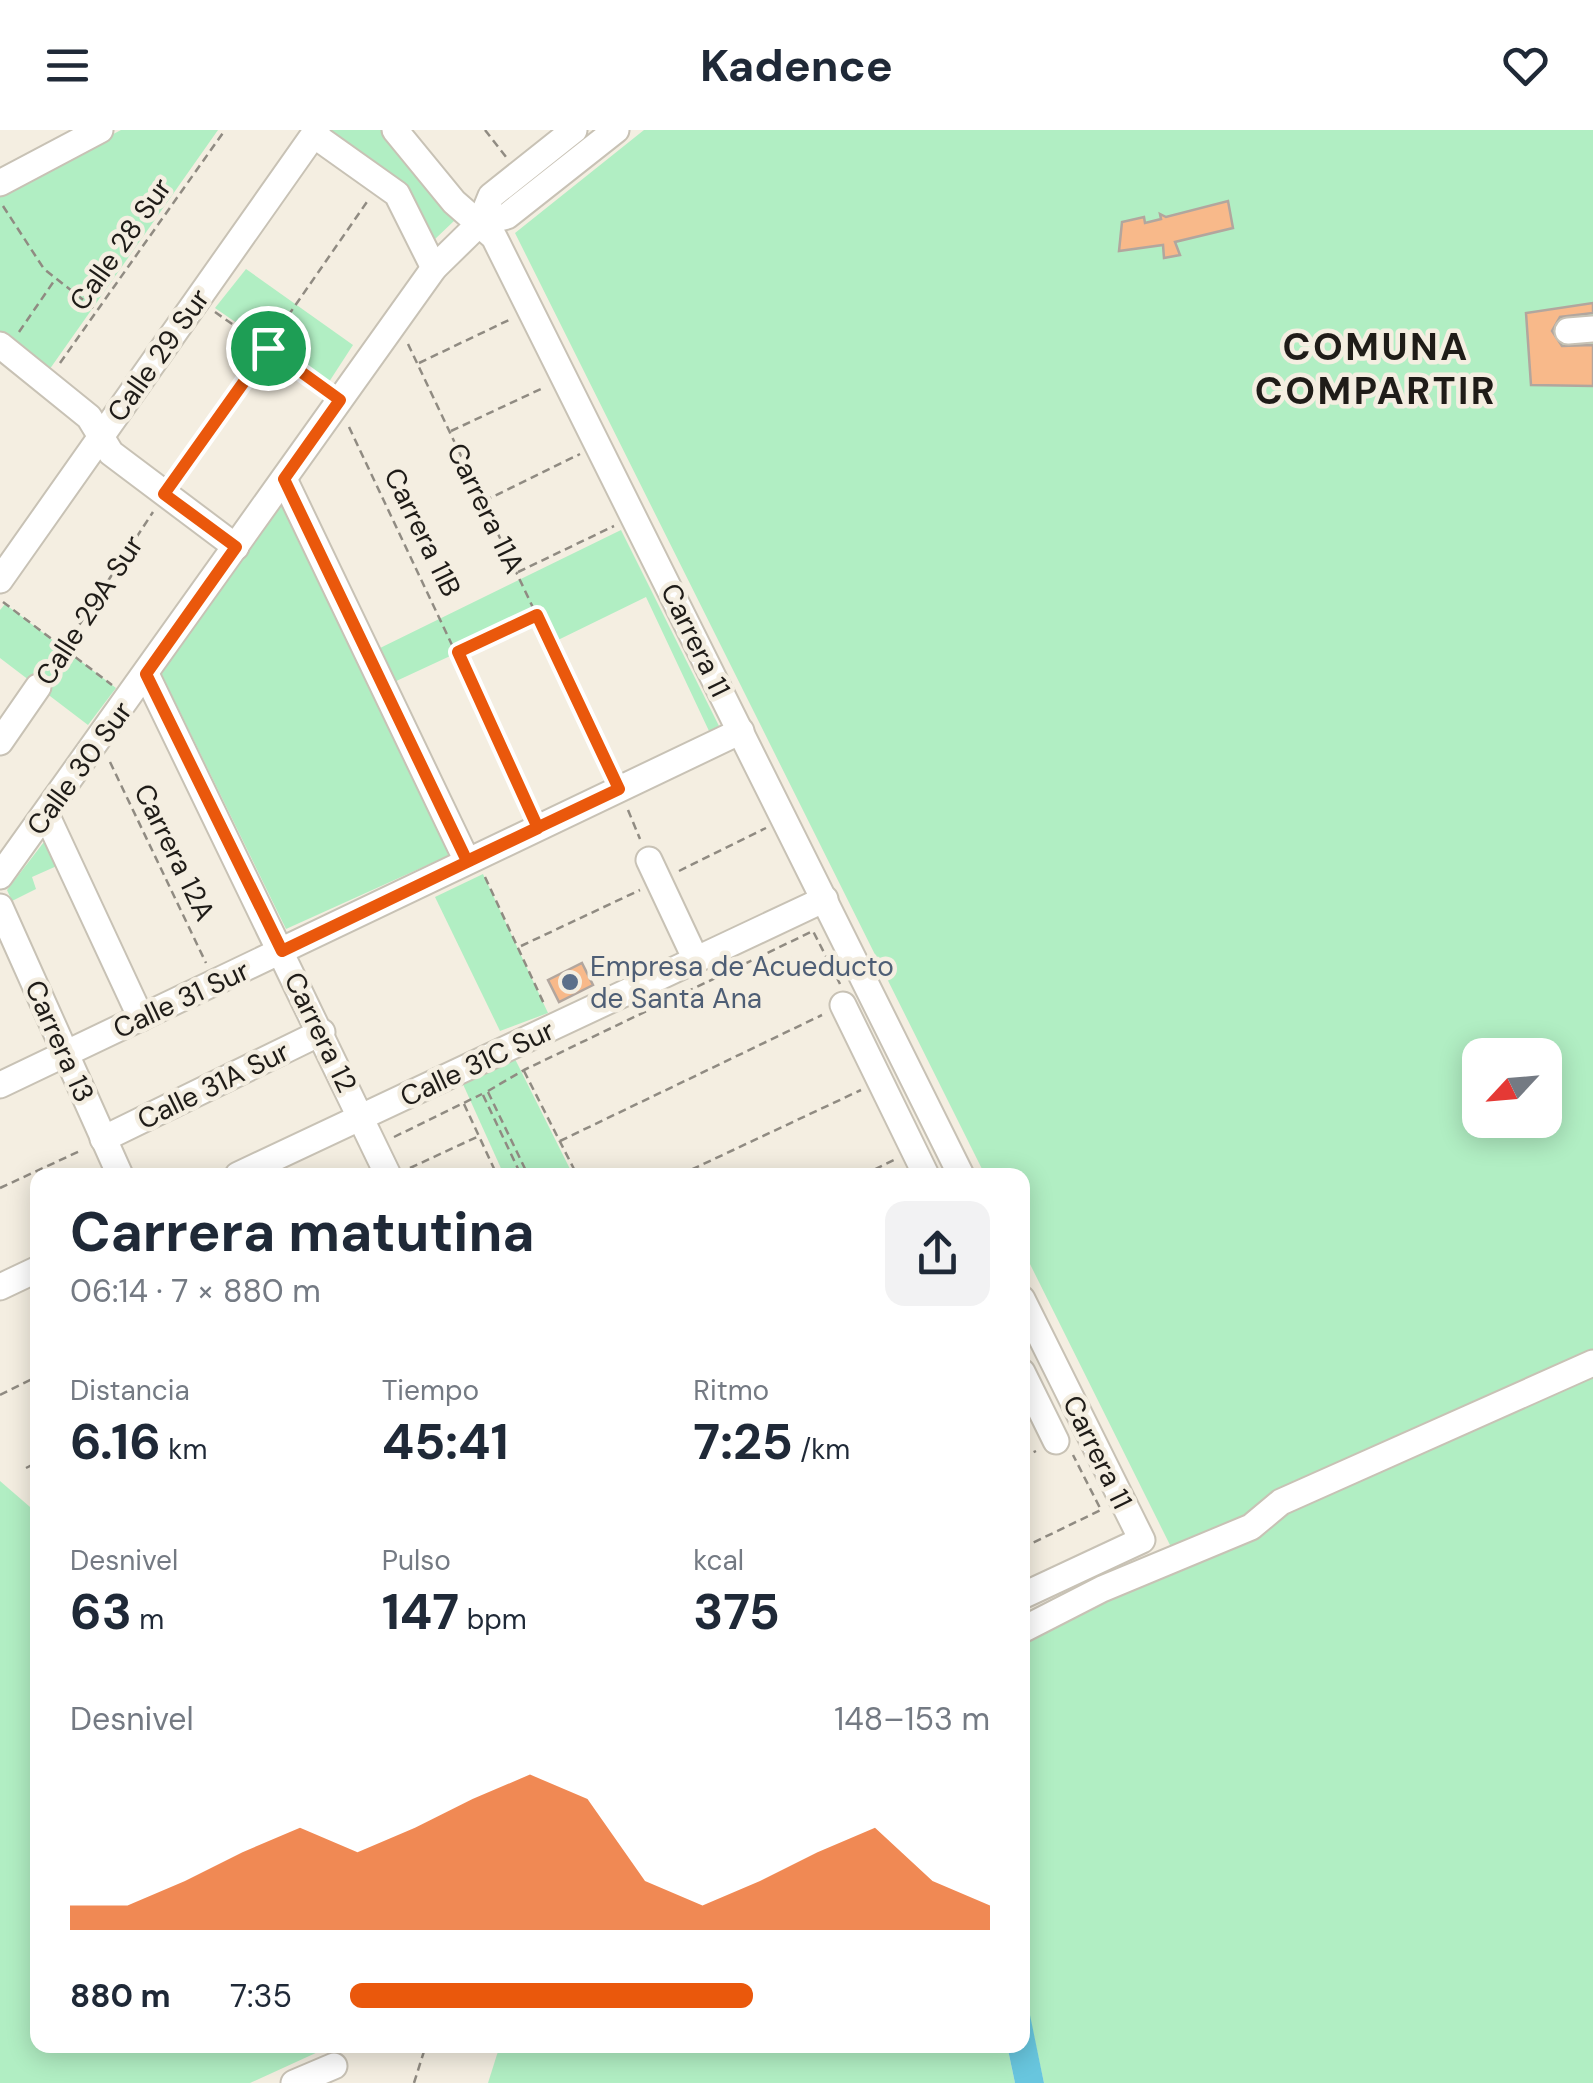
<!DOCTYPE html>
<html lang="es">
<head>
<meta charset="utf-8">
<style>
	:root { --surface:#fff; --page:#f2f2f3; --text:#1f2937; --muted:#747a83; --accent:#ea580c }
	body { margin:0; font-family:"DM Sans",sans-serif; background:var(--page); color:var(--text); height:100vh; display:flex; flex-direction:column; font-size:38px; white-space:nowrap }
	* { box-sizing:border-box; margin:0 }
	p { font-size:32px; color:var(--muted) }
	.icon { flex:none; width:55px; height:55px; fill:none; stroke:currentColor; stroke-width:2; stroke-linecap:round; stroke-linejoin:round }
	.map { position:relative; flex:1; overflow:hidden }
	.sheet { position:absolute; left:30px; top:1038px; width:1000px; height:885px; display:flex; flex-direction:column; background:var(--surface); border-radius:20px; box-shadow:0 5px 25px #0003 }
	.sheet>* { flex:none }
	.needle { width:65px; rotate:244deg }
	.controls { position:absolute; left:1462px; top:908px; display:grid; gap:20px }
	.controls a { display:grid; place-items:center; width:100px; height:100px; border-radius:20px; background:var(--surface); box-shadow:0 5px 25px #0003; font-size:50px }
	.pin { position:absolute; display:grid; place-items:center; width:85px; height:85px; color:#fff; margin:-42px; border:5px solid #fff; border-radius:50%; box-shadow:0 2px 10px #0007 }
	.round { display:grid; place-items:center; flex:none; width:105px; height:105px; border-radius:20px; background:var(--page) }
	.head { display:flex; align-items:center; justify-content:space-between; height:170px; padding:0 40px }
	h1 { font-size:55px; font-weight:700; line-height:75px }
	.metrics { display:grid; grid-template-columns:repeat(3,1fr); gap:15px; height:170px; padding:10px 40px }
	.metrics div { display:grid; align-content:center }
	.metrics b { font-size:50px; font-weight:700 }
	.metrics small { font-size:28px; font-weight:400 }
	.metrics p { font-size:28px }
	.chart { height:280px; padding:20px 40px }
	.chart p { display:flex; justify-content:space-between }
	.chart svg { width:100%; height:180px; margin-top:10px; fill:var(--accent); opacity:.7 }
	ul { padding:0 40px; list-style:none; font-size:32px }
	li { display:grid; grid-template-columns:160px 120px 1fr; align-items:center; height:75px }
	li i { height:25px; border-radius:12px; background:var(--accent) }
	header { display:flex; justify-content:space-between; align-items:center; height:130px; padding:0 40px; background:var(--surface); font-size:45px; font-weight:700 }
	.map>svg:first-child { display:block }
</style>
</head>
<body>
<header><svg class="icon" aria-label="menu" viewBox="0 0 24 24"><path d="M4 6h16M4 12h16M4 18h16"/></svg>Kadence<svg class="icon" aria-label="heart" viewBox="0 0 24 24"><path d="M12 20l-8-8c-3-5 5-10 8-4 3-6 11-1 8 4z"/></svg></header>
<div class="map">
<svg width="1593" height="1953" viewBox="0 0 1593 1953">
	<rect width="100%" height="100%" fill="#f4eee1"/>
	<g fill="#b1eec3" fill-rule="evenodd">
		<path d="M121,0H218L47,243L0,206V63Z"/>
		<path d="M329,0H382L455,90L434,110L406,54Z"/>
		<path d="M644,0H1593V1953H1044L1022,1851L1023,1483L1171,1417L1023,1120L1022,1045H985L515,103ZM1480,925H1545V990H1480Z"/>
		<path d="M246,139L353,215L327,255L215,178Z"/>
		<path d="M282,368L452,724L286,799L159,539Z"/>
		<path d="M621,400L719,596L709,601L646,467L558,510L545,482L392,553L376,520Z"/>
		<path d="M5,474L116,558L88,595L0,528V480Z"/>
		<path d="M47,708L59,735L32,747L36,759L12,771L7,760Z"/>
		<path d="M483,744L548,883L500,901L435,767Z"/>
		<path d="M514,927L573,1045H504L462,952Z"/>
		<path d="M0,1351L37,1383L38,1915L331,1916L250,1953H0Z"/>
		<path d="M500,1915H1007L1015,1953H488Z"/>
	</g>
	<path fill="#68c6de" d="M1023,1851L1044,1953H1015L1007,1915H1022Z"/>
	<g fill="#f8b98a" stroke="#b2a69e" stroke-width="2.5">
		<path d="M1228,71L1233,98L1175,112L1180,125L1164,128L1163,115L1119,121L1122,92L1144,87L1145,93L1161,89L1160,84L1166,87Z"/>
		<path d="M1593,173V183L1560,187L1552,201L1562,216L1593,215V256L1531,255L1526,183Z"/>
		<path d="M582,833L593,855L559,872L548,850Z"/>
	</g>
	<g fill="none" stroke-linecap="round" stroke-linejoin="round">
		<defs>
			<g id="minor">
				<path d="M395,0L454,72L494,107L961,1045"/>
				<path d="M314,5L397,64L434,138"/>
				<path d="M0,53L100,0"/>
				<path d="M480,93L507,86L616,0"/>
				<path d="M1568,201L1593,199"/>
				<path d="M0,215L89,287L111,323L236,417"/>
				<path d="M284,349L467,731"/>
				<path d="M0,450L317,0"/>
				<path d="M146,544L388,1045"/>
				<path d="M0,612L38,557"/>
				<path d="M46,684L141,888"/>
				<path d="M649,730L696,830"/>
				<path d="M0,746L434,138L480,93L491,66L574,0"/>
				<path d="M0,777L120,1045"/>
				<path d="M843,875L926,1045"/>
				<path d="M0,955L741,601"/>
				<path d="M103,1009L322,902"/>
				<path d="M238,1045L825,769"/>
				<path d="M0,1157L38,1139"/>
				<path d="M1022,1169L1142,1410L1022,1466"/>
				<path d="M1022,1242L1056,1311"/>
				<path d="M1022,1500L1102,1459L1251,1397L1281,1372L1593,1233"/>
				<path d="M294,1953L334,1936"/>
			</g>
		</defs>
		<use href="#minor" stroke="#c8c2b5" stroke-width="29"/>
		<g stroke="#908b82" stroke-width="2.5" stroke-dasharray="8 5" stroke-linecap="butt">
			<path d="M485,0L506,27"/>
			<path d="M3,76L44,139L96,180"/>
			<path d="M215,182L323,258"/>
			<path d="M19,202L54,151"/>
			<path d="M408,214L610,640"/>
			<path d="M60,233L225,0"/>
			<path d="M419,233L511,189"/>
			<path d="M349,297L529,678"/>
			<path d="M451,301L543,258"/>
			<path d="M177,346L369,69"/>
			<path d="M484,371L580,324"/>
			<path d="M518,442L614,396"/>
			<path d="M3,472L112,555"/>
			<path d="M460,522L537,485"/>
			<path d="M51,538L153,382"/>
			<path d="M110,632L206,833"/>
			<path d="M628,680L640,709"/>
			<path d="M679,741L766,698"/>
			<path d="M485,747L545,876"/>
			<path d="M521,816L640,760"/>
			<path d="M524,941L577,1045"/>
			<path d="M488,961L524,940L813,801L840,854"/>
			<path d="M488,962L528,1045"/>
			<path d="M483,965L521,1045"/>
			<path d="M464,974L497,1045"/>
			<path d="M394,1007L482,964"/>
			<path d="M560,1011L822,885"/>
			<path d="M410,1038L479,1006"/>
			<path d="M680,1045L861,960"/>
			<path d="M863,1045L896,1029"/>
			<path d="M0,1058L82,1020"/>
			<path d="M0,1265L38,1246"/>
			<path d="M1022,1328L1036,1321"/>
			<path d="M26,1338L38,1332"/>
			<path d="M1022,1418L1101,1380L1073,1325"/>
			<path d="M414,1953L426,1915"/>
		</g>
		<use href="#minor" stroke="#fff" stroke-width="25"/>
	</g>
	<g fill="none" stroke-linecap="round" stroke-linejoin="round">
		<defs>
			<path id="route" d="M268,218L164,364L236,417L146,544L282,821L538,698L458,522L537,485L619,659L467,731L284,349L340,270L268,218"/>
		</defs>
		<use href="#route" stroke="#fff" stroke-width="20"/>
		<use href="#route" stroke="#ea580c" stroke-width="12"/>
	</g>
	<circle fill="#5c6f8a" stroke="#f4eee1" stroke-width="4" cx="570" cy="852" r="10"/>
	<g text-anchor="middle" stroke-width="9" stroke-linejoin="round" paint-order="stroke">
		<g font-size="28" fill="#1f1c18" stroke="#f4eee1">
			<text transform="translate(120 114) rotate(-55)" y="10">Calle 28 Sur</text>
			<text transform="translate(158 225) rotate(-55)" y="10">Calle 29 Sur</text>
			<text transform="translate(486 378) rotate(64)" y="10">Carrera 11A</text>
			<text transform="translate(423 402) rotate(64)" y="10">Carrera 11B</text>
			<text transform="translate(89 480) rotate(-57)" y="10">Calle 29A Sur</text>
			<text transform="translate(696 510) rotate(64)" y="10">Carrera 11</text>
			<text transform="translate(79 638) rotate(-54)" y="10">Calle 30 Sur</text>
			<text transform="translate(175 722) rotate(64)" y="10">Carrera 12A</text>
			<text transform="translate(181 869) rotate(-25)" y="10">Calle 31 Sur</text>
			<text transform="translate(321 902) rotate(64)" y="10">Carrera 12</text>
			<text transform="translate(60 911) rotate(66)" y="10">Carrera 13</text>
			<text transform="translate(477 933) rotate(-25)" y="10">Calle 31C Sur</text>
			<text transform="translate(213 955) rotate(-26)" y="10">Calle 31A Sur</text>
			<text transform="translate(1098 1322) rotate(64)" y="10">Carrera 11</text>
		</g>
		<g font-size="28" fill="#4e5e75" stroke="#f4eee1" text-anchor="start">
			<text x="590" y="846">Empresa de Acueducto<tspan x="590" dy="32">de Santa Ana</tspan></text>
		</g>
		<g font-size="38" font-weight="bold" letter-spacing="2.5" fill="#1f1c18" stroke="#f4eee1">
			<text x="1376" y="230">COMUNA<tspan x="1376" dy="44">COMPARTIR</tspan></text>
		</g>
	</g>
</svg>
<div class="controls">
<a><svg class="needle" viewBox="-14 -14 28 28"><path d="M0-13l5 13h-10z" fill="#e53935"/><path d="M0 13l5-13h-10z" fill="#747a83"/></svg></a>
</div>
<div class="pin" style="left:268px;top:218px;background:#1e9e55"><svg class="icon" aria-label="arrive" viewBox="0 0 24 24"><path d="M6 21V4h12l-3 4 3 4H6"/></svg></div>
<section class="sheet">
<div class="head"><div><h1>Carrera matutina</h1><p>06:14 · 7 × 880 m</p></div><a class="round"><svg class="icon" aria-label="share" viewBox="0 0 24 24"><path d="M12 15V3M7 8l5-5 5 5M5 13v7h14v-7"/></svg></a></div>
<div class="metrics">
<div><p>Distancia</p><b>6.16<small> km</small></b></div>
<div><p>Tiempo</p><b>45:41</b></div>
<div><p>Ritmo</p><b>7:25<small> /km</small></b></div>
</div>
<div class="metrics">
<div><p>Desnivel</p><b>63<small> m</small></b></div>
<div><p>Pulso</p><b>147<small> bpm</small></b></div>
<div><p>kcal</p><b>375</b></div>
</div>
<div class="chart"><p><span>Desnivel</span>148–153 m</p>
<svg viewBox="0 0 160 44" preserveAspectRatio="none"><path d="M0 44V38L10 38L20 32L30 25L40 19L50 25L60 19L70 12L80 6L90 12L100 32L110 38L120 32L130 25L140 19L150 32L160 38V44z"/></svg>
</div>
<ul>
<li><b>880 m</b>7:35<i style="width:63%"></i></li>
</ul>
</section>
</div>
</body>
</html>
